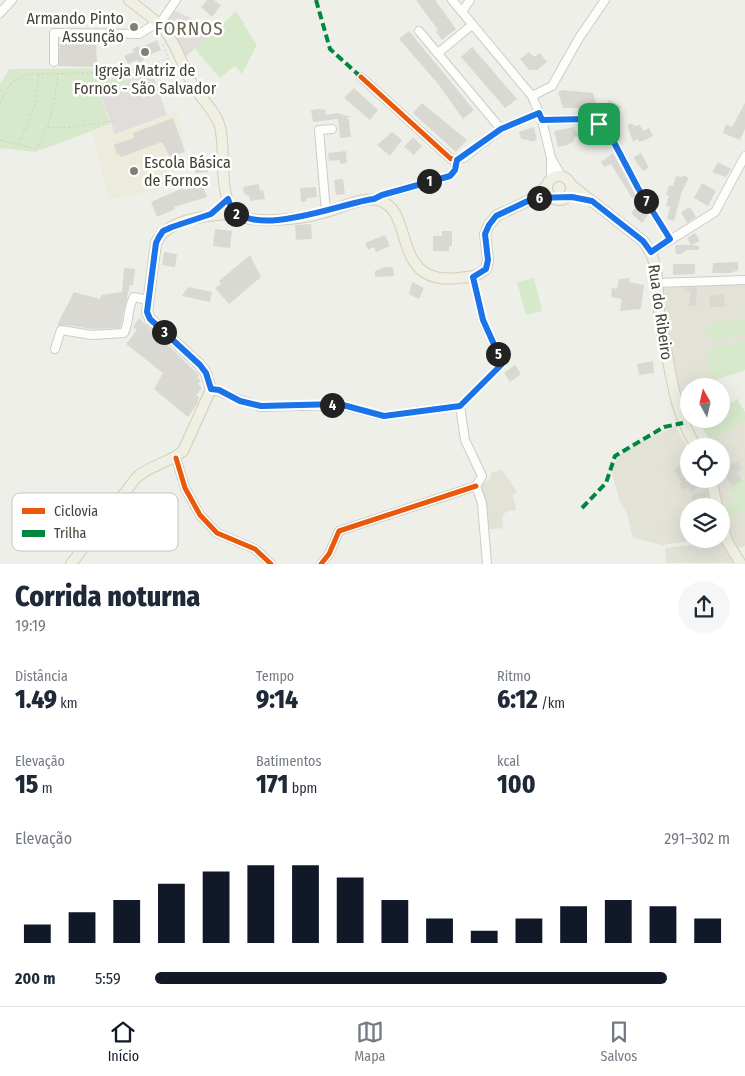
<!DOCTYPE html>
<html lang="pt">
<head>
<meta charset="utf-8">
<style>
	:root { --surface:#fff; --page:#f6f6f7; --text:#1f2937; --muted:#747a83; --line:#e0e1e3; --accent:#111827 }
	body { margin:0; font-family:"Fira Sans Condensed",sans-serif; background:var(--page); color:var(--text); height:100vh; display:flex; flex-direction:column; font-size:19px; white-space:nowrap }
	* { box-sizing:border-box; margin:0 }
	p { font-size:16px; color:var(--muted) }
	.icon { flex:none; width:28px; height:28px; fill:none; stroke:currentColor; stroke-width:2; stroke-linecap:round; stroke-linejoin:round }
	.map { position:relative; height:564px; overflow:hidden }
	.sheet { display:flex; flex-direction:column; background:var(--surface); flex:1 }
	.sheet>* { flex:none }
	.needle { width:32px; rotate:352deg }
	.controls { position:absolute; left:680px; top:378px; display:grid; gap:10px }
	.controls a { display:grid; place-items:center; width:50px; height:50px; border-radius:50%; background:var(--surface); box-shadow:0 5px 20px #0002; font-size:25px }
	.pin { position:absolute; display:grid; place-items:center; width:42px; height:42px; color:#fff; margin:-21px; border-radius:10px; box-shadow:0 2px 8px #0006 }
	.km { position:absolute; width:25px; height:25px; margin:-12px; border-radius:50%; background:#222; color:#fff; font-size:14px; line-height:25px; text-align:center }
	.round { display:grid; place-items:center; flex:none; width:52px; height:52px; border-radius:26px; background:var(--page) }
	.overview { display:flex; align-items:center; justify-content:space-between; height:85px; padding:0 15px }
	h1 { font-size:28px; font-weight:800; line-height:38px }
	.stats { display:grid; grid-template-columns:repeat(3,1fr); gap:8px; height:85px; padding:5px 15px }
	.stats div { display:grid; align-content:center }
	.stats b { font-size:25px; font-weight:800 }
	.stats small { font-size:14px; font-weight:400 }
	.stats p { font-size:14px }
	.chart { height:140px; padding:10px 15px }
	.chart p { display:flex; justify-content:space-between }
	.chart svg { width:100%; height:90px; margin-top:5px; stroke:var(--accent); stroke-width:6 }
	ul { padding:0 15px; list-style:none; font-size:16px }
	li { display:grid; grid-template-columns:80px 60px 1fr; align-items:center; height:38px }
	li i { height:12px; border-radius:6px; background:var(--accent) }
	.tab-bar { display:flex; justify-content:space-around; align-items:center; height:70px; border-top:1px solid var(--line); background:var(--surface); font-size:14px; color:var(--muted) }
	.tab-bar a { display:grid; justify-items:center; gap:2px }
	.tab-bar .on { color:var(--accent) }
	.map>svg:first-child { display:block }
</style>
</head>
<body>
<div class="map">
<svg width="745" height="564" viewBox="0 0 745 564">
	<rect width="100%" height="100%" fill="#efefea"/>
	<g fill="#e3e2d7">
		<path d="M745,284V318L707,325L711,342L745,334V340L706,350L713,381L689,386V389L679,392L660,311L662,288Z"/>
		<path d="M745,421V478L723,492L731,490L734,501L719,505L716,479H721V446H703Z"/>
		<path d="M675,426L687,447L685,448L689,453V479H706L704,483L707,484L710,501H712L713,506H689V539H721L735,563H666L665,548L711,543L692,541L662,545L633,538L627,514L619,499L611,469L620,455L638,442Z"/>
		<path d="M502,470L517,492L513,495L516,510L506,512L502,517L503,528L487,530L480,485L490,479L491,472Z"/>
		<path d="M745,511V546L736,549L724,519Z"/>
	</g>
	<path fill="#edecdc" d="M175,112L181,125L184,143L183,151L165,155L169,187L109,200L93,132L111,124L115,134Z"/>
	<g fill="#d7e9cb">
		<path d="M236,11L257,45L242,74L235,66L220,78L195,49Z"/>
		<path d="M146,68L152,72L100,94L110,124L35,152L0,148V84L9,69Z"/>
		<path d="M534,278L542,311L526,315L517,282Z"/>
		<path d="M745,318V334L711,342L707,325Z"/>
		<path d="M745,340V370L713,381L706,350Z"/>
		<path d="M742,397L738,401L745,412V421L710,442L698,419H721V408Z"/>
		<path d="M745,478V511L724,519L719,505L734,501L731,490L723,492Z"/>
	</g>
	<g fill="#dfdeda">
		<path d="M171,9L191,18L212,34L184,58L161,24Z"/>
		<path d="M152,72L167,115L115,134L100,94Z"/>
	</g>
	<g fill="#d9d8d2">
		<path d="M207,0H214L221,5L212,17L201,7Z"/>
		<path d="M416,0H435L456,29L442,40L436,32L438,30Z"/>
		<path d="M409,31L474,110L463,119L439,85L399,39Z"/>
		<path d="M60,39H91V41H96L97,65L92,67L58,66Z"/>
		<path d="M157,40L161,50L143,58L144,60L139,63L137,60L128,64L124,56L134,52L132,49L138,46L139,48Z"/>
		<path d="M472,47L517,99L505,108L461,57Z"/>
		<path d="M529,52L534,57L540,53L547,62L537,70H529L520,59Z"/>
		<path d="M354,88L378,110L370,120L344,98Z"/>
		<path d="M563,90L593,93L598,110L590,112L588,109L581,111L580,108H563L558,92Z"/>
		<path d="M609,100L621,106L614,120L601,116Z"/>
		<path d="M422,103L467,140L456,152L413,113Z"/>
		<path d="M745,103V129L740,140L723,133L726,124L732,127Z"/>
		<path d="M319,109L325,110L326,115L337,113L352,117L347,118L349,120L351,137L340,138L338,119L313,122L311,110Z"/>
		<path d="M173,118L185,152L170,157L162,142L121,157L119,154L117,155L114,145L134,138L133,133Z"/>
		<path d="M632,123L634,126L640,125L643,131L649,128L653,136L643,141L639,142L638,139L633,142L627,125Z"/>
		<path d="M534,127L537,140L529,142V140L521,139L519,132Z"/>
		<path d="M574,127L578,136L574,137L573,142L567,145L558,147L554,131Z"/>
		<path d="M392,132L402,140L390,156L377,145Z"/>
		<path d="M413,137L422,146L414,155L404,147Z"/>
		<path d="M346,151L347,163L340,164V160L329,161L328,153Z"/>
		<path d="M613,153L636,196L632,198L611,164L604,167L601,162Z"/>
		<path d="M641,153L649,168L643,171L634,159V157Z"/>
		<path d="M207,157L208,172L195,173L194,158Z"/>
		<path d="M718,162L731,169L726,177L712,172Z"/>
		<path d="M683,175L689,178L682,191L674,221L667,219L670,207L666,206L669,196L666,195L669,185L673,186L676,176L682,177Z"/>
		<path d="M343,179L345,194L336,195L334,180Z"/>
		<path d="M202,183L207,197L174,207L175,209L157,217L151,202L183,188L184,190Z"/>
		<path d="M702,183L716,191L708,206L694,198Z"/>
		<path d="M259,184L260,191L263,190L265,199L250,201V197L244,194L243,187Z"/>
		<path d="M316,187L317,197L307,198V201L301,202L300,188Z"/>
		<path d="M640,201L648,215L642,223L631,213Z"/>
		<path d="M690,207L696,217L687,223L681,212Z"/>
		<path d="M311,224L312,239L296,240L295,225Z"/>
		<path d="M215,229L232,231L230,248L213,246Z"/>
		<path d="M442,231H452V246H449V251H433V236H442Z"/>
		<path d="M695,233L700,241L692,245L699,246V250H686L681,254H676L675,245H691L687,238Z"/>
		<path d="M385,235L390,246L376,252L374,247L368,250L365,243Z"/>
		<path d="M164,252L177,254L175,267L162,265Z"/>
		<path d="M250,255L261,277L229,304L215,288L221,284L219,281Z"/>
		<path d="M738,262V270L731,273H712L713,263Z"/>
		<path d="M673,264H695V274L673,275Z"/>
		<path d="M385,267H393L394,276L375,277V271Z"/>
		<path d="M124,268L135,269L133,285H130L120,328L92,329L67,325H57L74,292L100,299L101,295L122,292Z"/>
		<path d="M630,278L629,282L644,285L641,309L620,311L622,299L611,297L612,288L617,289L619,279Z"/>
		<path d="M412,282L424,288L419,299L409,294Z"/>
		<path d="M188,287L212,292L210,302L182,296Z"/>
		<path d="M697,287L696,306H689L691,291H685V288Z"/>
		<path d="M724,294L725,307H710L709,296Z"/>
		<path d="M139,318L199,375L197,378L201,380L198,384L202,388L196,395L199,397L197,404L188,417L154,389L163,373L126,344L137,330L133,327Z"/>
		<path d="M653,361L654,373L639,375L637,364Z"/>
		<path d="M515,365L521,374L510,382L504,373Z"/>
		<path d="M689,459V479H704L705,482L690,493L689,487L682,490L679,482H682L673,470Z"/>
		<path d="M731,462L732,464L738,462L741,470L736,472L742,480L732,487L721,468Z"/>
		<path d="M706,492L708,502L693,505L691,495Z"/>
	</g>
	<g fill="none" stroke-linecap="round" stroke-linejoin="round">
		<defs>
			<g id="minor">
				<path d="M452,0L532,96L542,120L551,158V178"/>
				<path d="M462,12L470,0"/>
				<path d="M0,13L12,0"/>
				<path d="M159,25L176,0"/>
				<path d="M419,31L501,129"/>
				<path d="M438,53L472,25"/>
				<path d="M54,62V33L139,34L157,23"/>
				<path d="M361,77L451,159L463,158L501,129L539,113"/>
				<path d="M532,96L552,86L579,38L605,0"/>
				<path d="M542,120L587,119L599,124L609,133L638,188L670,239"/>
				<path d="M551,158L562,177"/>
				<path d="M374,199L382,195L450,176L455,170L457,160"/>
				<path d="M326,212L319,130L332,129"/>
				<path d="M651,252L715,212L745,156"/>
				<path d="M657,283L745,280"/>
				<path d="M55,349L61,330L92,335L124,333C130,321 127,307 134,297L148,300"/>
				<path d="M211,389L261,407L339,405L384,416L460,406L501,365V359L483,321L473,277"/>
				<path d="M460,406L465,440L482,476L476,486"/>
				<path d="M176,458L185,488L200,515L217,533L255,549L271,564"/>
				<path d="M476,486L482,503L487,564"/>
				<path d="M321,564L329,554L339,531L476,486"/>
			</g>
			<g id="major">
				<path d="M129,0C141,10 156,19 166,32C179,49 184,71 195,89C203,100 217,114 220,127C226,149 218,195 234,212C249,227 307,218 326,212C341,208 366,195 381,201C415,213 391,286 458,278C470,277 477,277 486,269L488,260L485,234L489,225L496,216L534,198L547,185"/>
				<circle cx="559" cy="188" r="12"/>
				<path d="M570,184L643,241C661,264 656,283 659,310C660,325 664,341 667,355C673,388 678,418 696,446"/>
				<path d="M711,479L717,506"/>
				<path d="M721,522L727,541L741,564"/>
				<path d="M71,564L136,478C150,465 169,463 183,451L211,389L206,373L200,365L150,319L147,312L156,243C167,218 213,214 237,214"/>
			</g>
		</defs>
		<use href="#minor" stroke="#cdcdc7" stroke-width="10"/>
		<use href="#major" stroke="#d1cfb8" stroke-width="12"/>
		<g stroke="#d0cfcb" stroke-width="1" stroke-dasharray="2.5 2.5" stroke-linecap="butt">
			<path d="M149,71L148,66L169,58L162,43"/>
			<path d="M0,90L5,93L12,82L29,74L151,72L158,76"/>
			<path d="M0,104L5,94"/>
			<path d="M48,127C70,130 92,123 114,121"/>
			<path d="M0,140L36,149C51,122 55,104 58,73"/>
			<path d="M19,144L35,105L39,74"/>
		</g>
		<use href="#minor" stroke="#fdfdfc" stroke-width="8"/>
		<use href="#major" stroke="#f0efe4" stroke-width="10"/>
		<g stroke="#00873e" stroke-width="4" stroke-dasharray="8 4" stroke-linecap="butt">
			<path d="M316,0L330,49L361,77"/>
			<path d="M582,508L606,483L615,456L664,427L683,423"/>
		</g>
		<defs>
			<g id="cycleway">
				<path d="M361,77L451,159L463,158L501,129L539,113"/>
				<path d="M542,120L587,119L599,124L609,133L638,188L670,239"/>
				<path d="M211,389L261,407L339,405L384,416L460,406L501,365V359L483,321L473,277"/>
				<path d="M176,458L185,488L200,515L217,533L255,549L271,564"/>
				<path d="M321,564L329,554L339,531L476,486"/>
			</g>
		</defs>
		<use href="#cycleway" stroke="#fff" stroke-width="8"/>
		<use href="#cycleway" stroke="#e8590c" stroke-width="5"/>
	</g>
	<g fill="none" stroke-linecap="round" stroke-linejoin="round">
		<defs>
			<path id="route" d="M539,113L542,120L587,119L599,124L609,133L638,188L670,239L651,252L643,241L592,201L572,197L534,198L496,216L489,225L485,234L488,260L486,269L473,277L483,320L501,360V365L460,406L384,416L339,404L261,406L240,401L219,390L211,389L206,373L200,365L150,319L147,312L156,243L159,237L163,231L172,227L211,214L228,199C242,246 342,202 374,199L382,195L450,176L455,170L457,160L501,129Z"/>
		</defs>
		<use href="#route" stroke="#fff" stroke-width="10"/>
		<use href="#route" stroke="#1a73e8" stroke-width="6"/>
	</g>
	<g fill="#807f75" stroke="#fff" stroke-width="2">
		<circle cx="134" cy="27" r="5"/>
		<circle cx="145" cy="52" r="5"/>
		<circle cx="134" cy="171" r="5"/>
	</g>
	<g text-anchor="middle" stroke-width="5" stroke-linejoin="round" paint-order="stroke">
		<g font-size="16" fill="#454236" stroke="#fff" text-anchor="end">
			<text x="124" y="24">Armando Pinto<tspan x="124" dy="18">Assunção</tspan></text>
			<text x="145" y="76" text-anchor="middle">Igreja Matriz de<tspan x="145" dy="18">Fornos - São Salvador</tspan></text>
			<text x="144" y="168" text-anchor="start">Escola Básica<tspan x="144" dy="18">de Fornos</tspan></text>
		</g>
		<g font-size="16" fill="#454236" stroke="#fff">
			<text transform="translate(661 312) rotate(82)" y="6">Rua do Ribeiro</text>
		</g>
		<g font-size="19" letter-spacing="1" fill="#67624e" stroke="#fff">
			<text x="189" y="35">FORNOS</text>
		</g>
	</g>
	<rect x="12" y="493" width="166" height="58" rx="8" fill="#fff" stroke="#c7c6c3" stroke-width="1"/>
	<rect x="22" y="508" width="23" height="6" fill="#e8590c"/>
	<rect x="22" y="530" width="23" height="7" fill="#00873e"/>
	<g font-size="14" fill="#454236">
		<text x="54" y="516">Ciclovia</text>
		<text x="54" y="538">Trilha</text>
	</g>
</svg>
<div class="controls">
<a><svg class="needle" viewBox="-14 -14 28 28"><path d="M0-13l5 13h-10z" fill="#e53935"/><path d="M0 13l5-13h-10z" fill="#747a83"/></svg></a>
<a><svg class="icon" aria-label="locate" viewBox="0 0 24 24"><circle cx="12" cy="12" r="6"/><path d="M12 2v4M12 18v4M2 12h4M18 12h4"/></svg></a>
<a><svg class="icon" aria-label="layers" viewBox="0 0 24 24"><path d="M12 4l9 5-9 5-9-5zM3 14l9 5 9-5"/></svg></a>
</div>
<div class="pin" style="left:599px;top:124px;background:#1e9e55"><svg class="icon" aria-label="arrive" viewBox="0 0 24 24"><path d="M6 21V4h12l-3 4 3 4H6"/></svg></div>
<b class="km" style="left:429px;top:181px">1</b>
<b class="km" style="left:236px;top:214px">2</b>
<b class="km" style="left:164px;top:332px">3</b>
<b class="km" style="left:332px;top:405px">4</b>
<b class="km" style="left:498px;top:354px">5</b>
<b class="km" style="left:539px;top:198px">6</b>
<b class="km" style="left:646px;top:201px">7</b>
</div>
<section class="sheet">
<div class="overview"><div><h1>Corrida noturna</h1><p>19:19</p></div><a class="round"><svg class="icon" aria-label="share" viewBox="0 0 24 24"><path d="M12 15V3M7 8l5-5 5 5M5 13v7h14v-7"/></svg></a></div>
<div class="stats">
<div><p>Distância</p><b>1.49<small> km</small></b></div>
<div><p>Tempo</p><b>9:14</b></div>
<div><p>Ritmo</p><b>6:12<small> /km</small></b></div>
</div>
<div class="stats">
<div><p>Elevação</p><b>15<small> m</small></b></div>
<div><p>Batimentos</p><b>171<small> bpm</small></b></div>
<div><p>kcal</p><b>100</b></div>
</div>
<div class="chart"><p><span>Elevação</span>291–302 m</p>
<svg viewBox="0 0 160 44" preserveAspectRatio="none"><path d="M5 44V35M15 44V29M25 44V23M35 44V15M45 44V9M55 44V6M65 44V6M75 44V12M85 44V23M95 44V32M105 44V38M115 44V32M125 44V26M135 44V23M145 44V26M155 44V32"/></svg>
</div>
<ul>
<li><b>200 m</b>5:59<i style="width:89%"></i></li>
</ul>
</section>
<nav class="tab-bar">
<a class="on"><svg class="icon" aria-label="home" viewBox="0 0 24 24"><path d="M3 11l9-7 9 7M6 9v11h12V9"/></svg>Início</a>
<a><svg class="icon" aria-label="map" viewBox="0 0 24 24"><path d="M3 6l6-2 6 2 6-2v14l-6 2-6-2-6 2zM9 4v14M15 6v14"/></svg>Mapa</a>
<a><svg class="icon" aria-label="saved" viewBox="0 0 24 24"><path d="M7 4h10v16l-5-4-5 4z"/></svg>Salvos</a>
</nav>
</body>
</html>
